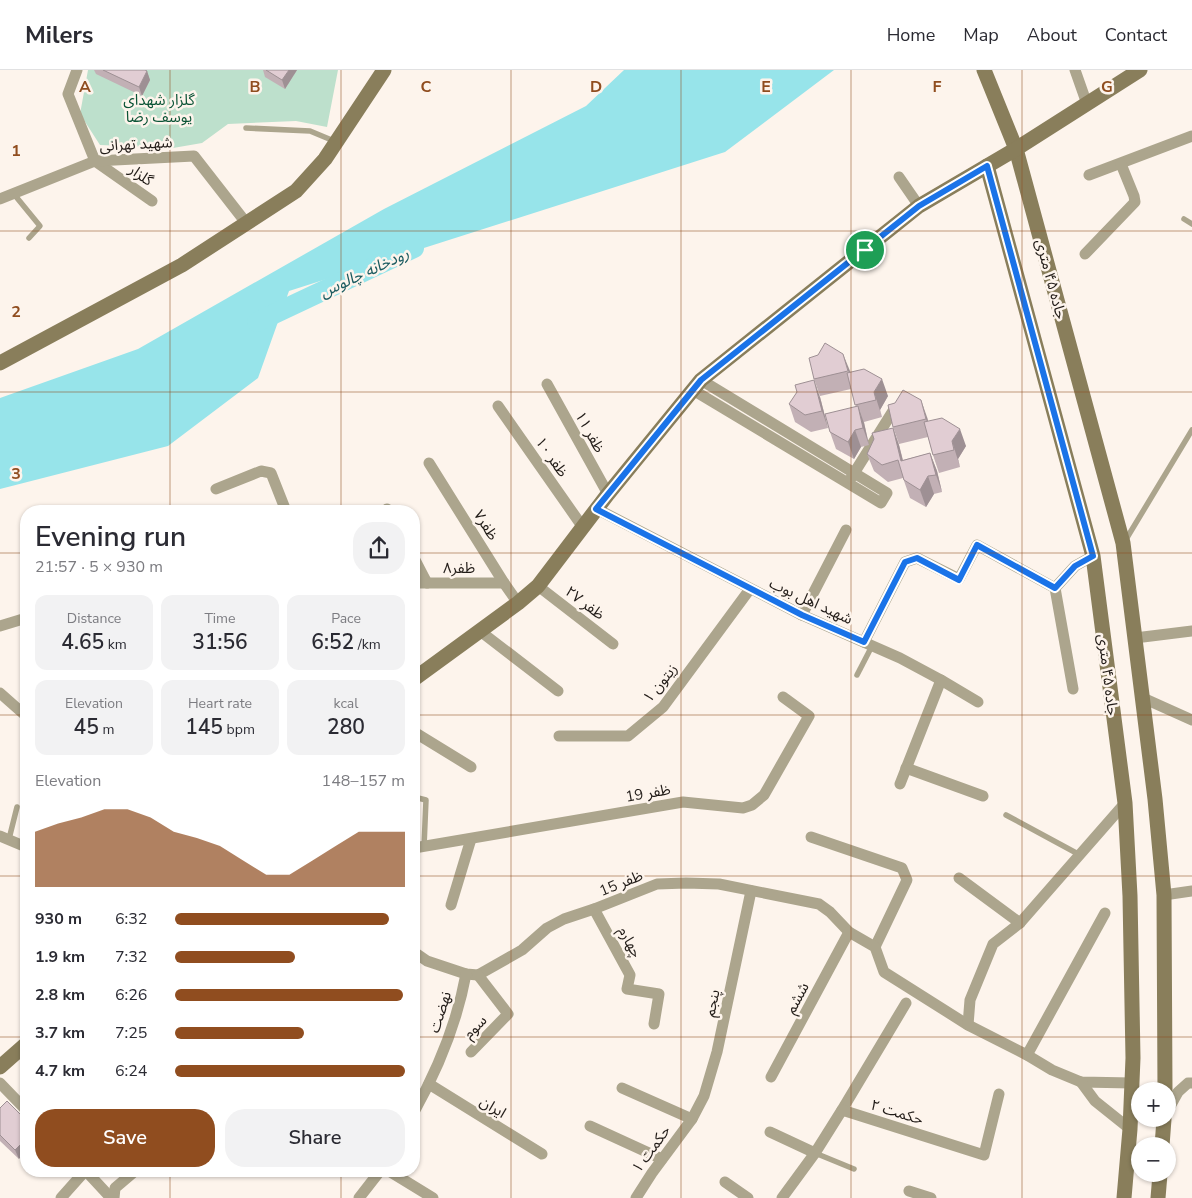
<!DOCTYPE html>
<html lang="en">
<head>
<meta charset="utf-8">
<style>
	:root { --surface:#fff; --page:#f2f2f3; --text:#2b2b33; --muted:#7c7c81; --line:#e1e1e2; --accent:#904d1f }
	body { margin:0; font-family:"Nunito Sans","Noto Sans Arabic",sans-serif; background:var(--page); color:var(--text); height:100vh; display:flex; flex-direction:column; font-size:19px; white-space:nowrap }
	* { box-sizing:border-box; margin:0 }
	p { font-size:16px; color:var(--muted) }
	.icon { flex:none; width:28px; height:28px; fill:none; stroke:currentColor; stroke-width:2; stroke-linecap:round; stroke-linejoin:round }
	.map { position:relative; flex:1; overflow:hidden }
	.details { position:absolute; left:20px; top:435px; width:400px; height:672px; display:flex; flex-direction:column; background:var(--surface); border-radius:20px; box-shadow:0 1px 4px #0004 }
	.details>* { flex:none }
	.fabs { position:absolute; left:1131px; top:1012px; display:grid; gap:10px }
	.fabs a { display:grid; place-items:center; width:45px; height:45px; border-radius:50%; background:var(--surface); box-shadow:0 1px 4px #0004; font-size:25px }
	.pin { position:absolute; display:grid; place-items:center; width:42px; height:42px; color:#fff; margin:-21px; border:2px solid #fff; border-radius:50%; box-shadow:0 1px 5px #0007 }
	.round { display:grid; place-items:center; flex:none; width:52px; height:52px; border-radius:20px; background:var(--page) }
	.summary { display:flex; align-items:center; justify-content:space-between; height:85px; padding:0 15px }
	h1 { font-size:28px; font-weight:600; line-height:38px }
	.metrics { display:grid; grid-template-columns:repeat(3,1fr); gap:8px; height:85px; padding:5px 15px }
	.metrics div { display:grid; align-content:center; border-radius:12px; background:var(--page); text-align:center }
	.metrics b { font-size:21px; font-weight:600 }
	.metrics small { font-size:14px; font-weight:400 }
	.metrics p { font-size:14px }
	.chart { height:140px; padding:10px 15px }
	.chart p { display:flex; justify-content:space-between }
	.chart svg { width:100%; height:90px; margin-top:5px; fill:var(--accent); opacity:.7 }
	.primary-button { display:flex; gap:10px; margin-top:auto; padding:10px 15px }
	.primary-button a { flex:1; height:58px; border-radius:20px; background:var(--accent); color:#fff; font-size:20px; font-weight:600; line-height:58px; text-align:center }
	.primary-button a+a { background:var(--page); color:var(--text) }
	ul { padding:0 15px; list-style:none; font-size:16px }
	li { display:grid; grid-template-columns:80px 60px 1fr; align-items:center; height:38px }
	li i { height:12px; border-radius:6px; background:var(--accent) }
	header { display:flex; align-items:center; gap:30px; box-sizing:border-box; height:70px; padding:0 25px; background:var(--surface); border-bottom:1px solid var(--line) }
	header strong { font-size:24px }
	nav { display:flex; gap:28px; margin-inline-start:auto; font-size:18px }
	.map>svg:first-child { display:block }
</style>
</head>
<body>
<header>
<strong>Milers</strong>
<nav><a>Home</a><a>Map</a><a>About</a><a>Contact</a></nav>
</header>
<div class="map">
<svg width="1192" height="1128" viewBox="0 0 1192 1128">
	<rect width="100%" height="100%" fill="#fdf4ec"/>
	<path fill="#bde0cc" d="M88,0H338L327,57L296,51L228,54L202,73L173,78L100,75L80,44Z"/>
	<path fill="#97e4ea" d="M624,0H834L725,82L289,221L258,308L168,376L0,419V328L138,279L384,139L586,36Z"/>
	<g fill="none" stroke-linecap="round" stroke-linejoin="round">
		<path stroke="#97e4ea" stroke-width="20" d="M257,252L414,178"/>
		<g stroke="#aca58d" stroke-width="5.5">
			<path d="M246,58L310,61L334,71"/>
			<path d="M13,123L40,156L29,168"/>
			<path d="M1184,149L1192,154"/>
			<path d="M1125,471L1192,360"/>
			<path d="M857,605L872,576"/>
			<path d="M414,727L426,730L424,777"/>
			<path d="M1006,745L1080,785"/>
			<path d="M9,769L17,737"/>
			<path d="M815,1083L854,1099"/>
		</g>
		<g stroke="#aca58d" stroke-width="11">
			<path d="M77,0L68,24L95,91L152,131"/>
			<path d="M1075,0L1087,34"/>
			<path d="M1089,105L1192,66"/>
			<path d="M899,107L919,136"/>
			<path d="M0,129L95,91L194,86L247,154"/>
			<path d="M1085,184L1135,132L1134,126L1121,94"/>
			<path d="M547,314L608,424"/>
			<path d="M693,320L881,433L887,423L701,310"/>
			<path d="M498,336L582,456"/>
			<path d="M429,393L504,513L518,533"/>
			<path d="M851,408L893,341"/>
			<path d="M216,419L261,401L271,403L286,441"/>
			<path d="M387,439L388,441"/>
			<path d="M597,439L802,545L900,588L941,610L900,714"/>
			<path d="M414,488L427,513"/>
			<path d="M414,513H504"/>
			<path d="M538,516L613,574"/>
			<path d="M1055,518L1075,496L1093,486"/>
			<path d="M802,545L846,460"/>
			<path d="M0,556L23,549"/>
			<path d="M480,561L558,621"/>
			<path d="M1135,568L1192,561"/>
			<path d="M864,572L905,492L917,488L959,509L977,475L1055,518L1073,619"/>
			<path d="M941,610L978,632"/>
			<path d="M0,623L26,646"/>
			<path d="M1143,628L1192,650"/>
			<path d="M414,662L471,697"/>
			<path d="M559,666H628L663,637L750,519"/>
			<path d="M906,698L983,726"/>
			<path d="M0,766L26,777"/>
			<path d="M811,767L902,798L907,810L875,877"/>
			<path d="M414,778L683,732L743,738L752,735L764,725L809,646L783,627"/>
			<path d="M959,808L1020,853"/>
			<path d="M1164,825L1192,821"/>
			<path d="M451,835L471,769"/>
			<path d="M594,839L630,905L627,919L659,924L654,954"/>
			<path d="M414,882L427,891L466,904L478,905L522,880L547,858L564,849L594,839L657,814L686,813L719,814L819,834L830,842L849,862L875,877L884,902L968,955L1027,985L1052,1000L1081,1012L1132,1013"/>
			<path d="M968,955L970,930L993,874L1020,853L1125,733"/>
			<path d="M471,982L508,944L478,905"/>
			<path d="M1027,985L1105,843"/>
			<path d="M771,1007L849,862"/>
			<path d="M1081,1012L1095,1031L1130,1059"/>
			<path d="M0,1013L26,1040"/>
			<path d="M429,1014L542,1084"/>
			<path d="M622,1018L692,1049"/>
			<path d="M842,1040L906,933"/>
			<path d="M1168,1040L1178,1022L1188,1013H1192"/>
			<path d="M414,1042C438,999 457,953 466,904"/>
			<path d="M590,1056L662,1089"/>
			<path d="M770,1062L815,1083"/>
			<path d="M86,1101L111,1128"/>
			<path d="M389,1101L433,1128"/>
			<path d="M725,1112L748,1128"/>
			<path d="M909,1121L931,1128"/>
			<path d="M61,1128L85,1101"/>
			<path d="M114,1128L115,1118L135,1101"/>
			<path d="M359,1128L380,1101"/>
			<path d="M636,1128L652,1103L692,1049L704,1026L717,982L751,821"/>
			<path d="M782,1128L815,1083L842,1040L984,1085L999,1024"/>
		</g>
		<g stroke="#897e5b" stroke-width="15">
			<path d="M984,0L1016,79L1123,473L1155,729L1164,825L1165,1021"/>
			<path d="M987,96L1093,486L1125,733L1130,826L1133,988L1130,1059L1124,1128"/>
			<path d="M0,293L182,195L296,121L325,89L384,0"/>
			<path d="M414,609L518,533L538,516L608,424L701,310L919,136L1016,79L1140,0"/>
			<path d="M0,997L26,974"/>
			<path d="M1162,1076L1164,1049"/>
			<path d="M1158,1128L1160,1104"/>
		</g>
	</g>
	<g fill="#c2b0b5">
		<path d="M94,0H145L147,1L150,10L142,26L96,4Z"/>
		<path d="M263,0H297L285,19L265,7Z"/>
		<path d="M818,285L850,303L888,326L880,340L882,347L864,352L869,375L861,377L854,389L836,379L830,362L856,336L851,319L820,326L814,309Z"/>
		<path d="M820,327L828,358L811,362L795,352L789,334Z"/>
		<path d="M927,347L928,351L966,376L958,389L960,397L939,403L933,385L928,367L899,374L893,357Z"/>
		<path d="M893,358L899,375L903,390L930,383L937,401L942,422L934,424L926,437L910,428L903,408L888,412L874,401L867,384Z"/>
		<path d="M0,1038L26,1050L19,1089L0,1071Z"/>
	</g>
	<g fill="#9e9094">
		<path d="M289,0H297L285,19L282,10Z"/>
		<path d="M147,1L150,10L142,26L139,17Z"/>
		<path d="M843,284L850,301L854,318L848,301Z"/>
		<path d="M882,309L888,326L880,340L882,347L874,322Z"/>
		<path d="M814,310L820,327L828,358L822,341Z"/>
		<path d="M921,330L927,347L932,366L926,349Z"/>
		<path d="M858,336L864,353L869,375L863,358Z"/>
		<path d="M893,358L899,375L907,408L901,391Z"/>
		<path d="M960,359L966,376L958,389L960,397L952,371Z"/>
		<path d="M855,360L861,377L854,389L848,372Z"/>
		<path d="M930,383L937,401L942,422L936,405Z"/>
		<path d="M928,406L934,424L926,437L920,420Z"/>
		<path d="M26,1069V1081L19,1089L15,1080Z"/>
	</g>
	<g fill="#e1cdd3" stroke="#9e9094">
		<path d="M103,0H145L147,1L139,17Z"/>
		<path d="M266,0H289L282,10Z"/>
		<path d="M825,273L843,284L848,301L814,309L809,288L818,285Z"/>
		<path d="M864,299L882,309L874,322L876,330L855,335L847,303Z"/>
		<path d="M814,310L822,341L805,345L789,334L797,322L795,315Z"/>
		<path d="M903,320L921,330L926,349L893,357L888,335L895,333Z"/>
		<path d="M858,336L863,358L855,360L848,372L830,362L825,344Z"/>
		<path d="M942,348L960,359L952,371L954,380L933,385L924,352Z"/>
		<path d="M893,358L901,391L930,383L936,405L928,406L920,420L904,410L898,390L882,395L867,384L874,369L872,363Z"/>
		<path d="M7,1031L26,1050V1069L15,1080L0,1065V1038Z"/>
	</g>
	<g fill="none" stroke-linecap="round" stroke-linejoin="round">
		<defs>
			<path id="route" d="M987,96L1093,486L1075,496L1055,518L977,475L959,510L917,488L905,492L864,572L802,545L596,439L701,310L919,136Z"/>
		</defs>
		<use href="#route" stroke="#fff" stroke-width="10"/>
		<use href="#route" stroke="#1a73e8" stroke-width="6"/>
	</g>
	<path fill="none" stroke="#904d1f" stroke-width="1" stroke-opacity="0.55" d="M170,0V441M341,0V441M511,0V1128M681,0V1128M851,0V1128M1022,0V1128M0,161H1192M0,322H1192M0,483H26M414,483H1192M0,645H26M414,645H1192M0,806H26M414,806H1192M0,967H26M414,967H1192M170,1101V1128M341,1101V1128"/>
	<g text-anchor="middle" stroke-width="5" stroke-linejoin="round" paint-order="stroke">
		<g font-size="15" fill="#0b5436" stroke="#fdf4ec">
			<text x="159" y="35">گلزار شهدای<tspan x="159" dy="17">یوسف رضا</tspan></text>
		</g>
		<g font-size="15" fill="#221c18" stroke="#fdf4ec">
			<text transform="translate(136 74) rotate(-3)" y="5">شهید تهرانی</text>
			<text transform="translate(141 105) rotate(35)" y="5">گلزار</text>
			<text transform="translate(1051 209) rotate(75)" y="5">جاده ۴۵ متری</text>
			<text transform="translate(590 362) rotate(61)" y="5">ظفر ۱۱</text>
			<text transform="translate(552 387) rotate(55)" y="5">ظفر ۱۰</text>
			<text transform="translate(486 455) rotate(58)" y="5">ظفر۷</text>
			<text x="459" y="503">ظفر۸</text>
			<text transform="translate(811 531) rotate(25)" y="5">شهید اهل بوب</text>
			<text transform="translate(585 533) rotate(37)" y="5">ظفر ۲۷</text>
			<text transform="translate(1108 605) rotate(83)" y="5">جاده ۴۵ متری</text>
			<text transform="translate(660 613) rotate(-51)" y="5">زیتون ۱</text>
			<text transform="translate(648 723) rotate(-10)" y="5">ظفر 19</text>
			<text transform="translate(621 813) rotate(-22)" y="5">ظفر 15</text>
			<text transform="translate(630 872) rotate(61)" y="5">چهارم</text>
			<text transform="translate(797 928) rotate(-62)" y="5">ششم</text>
			<text transform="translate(712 933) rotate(-78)" y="5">پنجم</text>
			<text transform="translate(440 942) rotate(-72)" y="5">نهضت</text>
			<text transform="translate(475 957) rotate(-46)" y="5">سوم</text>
			<text transform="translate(493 1037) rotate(32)" y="5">ایران</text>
			<text transform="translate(897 1042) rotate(17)" y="5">حکمت ۲</text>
			<text transform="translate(651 1079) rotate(-54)" y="5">حکمت ۱</text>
		</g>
		<g font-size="16" font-style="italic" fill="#195a5f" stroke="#fdf4ec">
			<text transform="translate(364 202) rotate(-25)" y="6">رودخانه چالوس</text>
		</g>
	</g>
	<g font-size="16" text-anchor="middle" font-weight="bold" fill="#904d1f" stroke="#fdf4ec" stroke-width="5" stroke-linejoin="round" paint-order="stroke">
		<text x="85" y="22">A</text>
		<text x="255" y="22">B</text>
		<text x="426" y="22">C</text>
		<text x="596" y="22">D</text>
		<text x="766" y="22">E</text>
		<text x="937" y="22">F</text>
		<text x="1107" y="22">G</text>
		<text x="16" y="86">1</text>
		<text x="16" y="247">2</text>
		<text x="16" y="409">3</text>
	</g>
</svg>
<div class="fabs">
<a>+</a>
<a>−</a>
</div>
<div class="pin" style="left:865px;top:180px;background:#1e9e55"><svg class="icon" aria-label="arrive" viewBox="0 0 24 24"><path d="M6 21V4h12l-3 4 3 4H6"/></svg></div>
<section class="details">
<div class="summary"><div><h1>Evening run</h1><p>21:57 · 5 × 930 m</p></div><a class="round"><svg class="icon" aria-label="share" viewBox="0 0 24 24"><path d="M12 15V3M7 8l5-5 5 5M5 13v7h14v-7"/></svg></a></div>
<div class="metrics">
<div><p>Distance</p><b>4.65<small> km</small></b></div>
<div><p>Time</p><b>31:56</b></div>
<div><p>Pace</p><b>6:52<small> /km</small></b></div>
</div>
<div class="metrics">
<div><p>Elevation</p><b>45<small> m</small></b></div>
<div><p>Heart rate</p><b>145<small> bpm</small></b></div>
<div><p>kcal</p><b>280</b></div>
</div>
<div class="chart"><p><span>Elevation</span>148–157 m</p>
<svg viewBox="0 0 160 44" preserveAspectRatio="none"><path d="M0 44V17L10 13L20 10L30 6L40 6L50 10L60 17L70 20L80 24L90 31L100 38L110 38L120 31L130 24L140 17L150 17L160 17V44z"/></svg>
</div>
<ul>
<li><b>930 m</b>6:32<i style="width:93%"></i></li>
<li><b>1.9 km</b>7:32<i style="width:52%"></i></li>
<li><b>2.8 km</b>6:26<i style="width:99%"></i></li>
<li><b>3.7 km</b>7:25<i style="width:56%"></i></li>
<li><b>4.7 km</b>6:24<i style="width:100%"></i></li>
</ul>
<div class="primary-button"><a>Save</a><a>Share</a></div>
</section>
</div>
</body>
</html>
